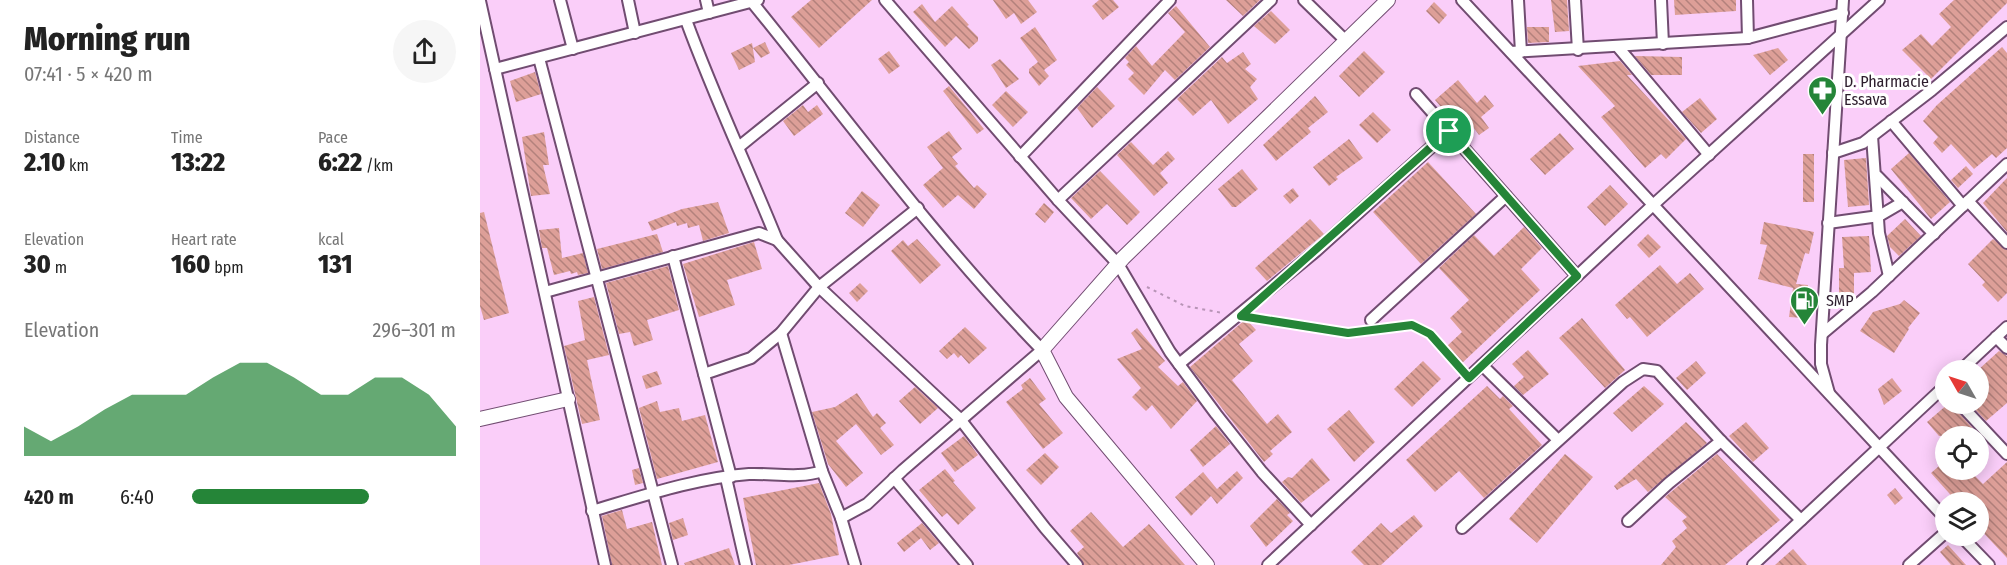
<!DOCTYPE html>
<html lang="en">
<head>
<meta charset="utf-8">
<style>
	:root { --surface:#fff; --page:#f6f6f6; --text:#222; --muted:#767676; --accent:#258538 }
	body { margin:0; font-family:"Fira Sans Condensed",sans-serif; background:var(--page); color:var(--text); height:100vh; display:flex; flex-direction:column; font-size:22px; white-space:nowrap }
	* { box-sizing:border-box; margin:0 }
	p { font-size:20px; color:var(--muted) }
	.icon { flex:none; width:33px; height:33px; fill:none; stroke:currentColor; stroke-width:2; stroke-linecap:round; stroke-linejoin:round }
	.map { position:relative; flex:1; overflow:hidden }
	.panel { display:flex; flex-direction:column; background:var(--surface); width:480px }
	.panel>* { flex:none }
	.needle { width:39px; rotate:309deg }
	.tools { position:absolute; left:1455px; top:360px; display:grid; gap:12px }
	.tools a { display:grid; place-items:center; width:54px; height:54px; border-radius:50%; background:var(--surface); box-shadow:0 3px 15px #0003; font-size:30px }
	.pin { position:absolute; display:grid; place-items:center; width:51px; height:51px; color:#fff; margin:-26px; border:3px solid #fff; border-radius:50%; box-shadow:0 2px 6px #0007 }
	.round { display:grid; place-items:center; flex:none; width:63px; height:63px; border-radius:32px; background:var(--page) }
	.summary { display:flex; align-items:center; justify-content:space-between; height:102px; padding:0 24px }
	h1 { font-size:33px; font-weight:800; line-height:45px }
	.stats { display:grid; grid-template-columns:repeat(3,1fr); gap:9px; height:102px; padding:6px 24px }
	.stats div { display:grid; align-content:center }
	.stats b { font-size:26px; font-weight:800 }
	.stats small { font-size:16px; font-weight:400 }
	.stats p { font-size:16px }
	.chart { height:168px; padding:12px 24px }
	.chart p { display:flex; justify-content:space-between }
	.chart svg { width:100%; height:108px; margin-top:6px; fill:var(--accent); opacity:.7 }
	ul { padding:0 24px; list-style:none; font-size:20px }
	li { display:grid; grid-template-columns:96px 72px 1fr; align-items:center; height:45px }
	li i { height:15px; border-radius:8px; background:var(--accent) }
	main { display:flex; flex:1; min-height:0 }
	.map>svg:first-child { display:block }
</style>
</head>
<body>
<main>
<section class="panel">
<div class="summary"><div><h1>Morning run</h1><p>07:41 · 5 × 420 m</p></div><a class="round"><svg class="icon" aria-label="share" viewBox="0 0 24 24"><path d="M12 15V3M7 8l5-5 5 5M5 13v7h14v-7"/></svg></a></div>
<div class="stats">
<div><p>Distance</p><b>2.10<small> km</small></b></div>
<div><p>Time</p><b>13:22</b></div>
<div><p>Pace</p><b>6:22<small> /km</small></b></div>
</div>
<div class="stats">
<div><p>Elevation</p><b>30<small> m</small></b></div>
<div><p>Heart rate</p><b>160<small> bpm</small></b></div>
<div><p>kcal</p><b>131</b></div>
</div>
<div class="chart"><p><span>Elevation</span>296–301 m</p>
<svg viewBox="0 0 160 44" preserveAspectRatio="none"><path d="M0 44V32L10 38L20 32L30 25L40 19L50 19L60 19L70 12L80 6L90 6L100 12L110 19L120 19L130 12L140 12L150 19L160 32V44z"/></svg>
</div>
<ul>
<li><b>420 m</b>6:40<i style="width:67%"></i></li>
</ul>
</section>
<div class="map">
<svg width="1527" height="565" viewBox="0 0 1527 565">
	<defs>
		<pattern id="building-back-hatch" width="6" height="6" patternUnits="userSpaceOnUse" patternTransform="scale(1.5)"><rect width="6" height="6" fill="#dd9f98"/><path d="M-1 5l2 2M0 0l6 6M5-1l2 2" fill="none" stroke="#b3817c"/></pattern>
	</defs>
	<rect width="100%" height="100%" fill="#facef9"/>
	<g fill="url(#building-back-hatch)">
		<path d="M331,0H392L339,48L311,17Z"/>
		<path d="M513,0H548L557,12L541,24L534,13L526,19Z"/>
		<path d="M619,0H633L639,7L623,20L612,6Z"/>
		<path d="M746,0H780L763,16Z"/>
		<path d="M1071,0H1087L1089,31L1075,32Z"/>
		<path d="M1194,0H1256V11L1195,15Z"/>
		<path d="M1474,0H1527V3L1451,79L1422,50L1441,34L1452,46L1471,27L1459,14Z"/>
		<path d="M954,2L967,15L959,24L946,11Z"/>
		<path d="M442,4L455,22L472,6L489,25L487,26L498,37V41L489,49L476,36L465,47L433,12Z"/>
		<path d="M696,6L730,47L695,80L685,70L664,95L648,79L654,73L646,65L649,62L645,58L656,46L672,66L705,32L688,13Z"/>
		<path d="M791,11L810,30L795,44L774,26Z"/>
		<path d="M555,27L577,60L564,70L569,76L559,86L549,73V69L558,62L540,38Z"/>
		<path d="M1047,27H1069V42L1048,43Z"/>
		<path d="M285,42L290,53L281,58L273,48Z"/>
		<path d="M272,43L275,62L259,70L251,53Z"/>
		<path d="M1522,47L1527,53V148L1516,158L1512,154L1494,169L1471,144L1462,153L1453,143L1458,137L1443,121L1457,105Z"/>
		<path d="M1298,48L1308,60L1290,75L1273,55Z"/>
		<path d="M409,51L420,66L409,74L398,59Z"/>
		<path d="M884,51L905,72L879,97L859,76Z"/>
		<path d="M763,52L771,64L765,69L777,79L770,87L778,99L748,124L731,100L713,116L697,99L742,57L747,63Z"/>
		<path d="M1155,56L1202,57V75H1171Z"/>
		<path d="M520,59L539,79L526,88L511,65Z"/>
		<path d="M1140,61L1152,75H1147L1206,139L1186,159L1181,154L1165,168L1121,117L1135,106L1098,66Z"/>
		<path d="M55,72L61,94L36,102L30,81Z"/>
		<path d="M978,80L997,103L1005,95L1014,106L1001,117L1009,128L999,135L979,108L969,116L955,100Z"/>
		<path d="M469,86L504,129L497,134L463,91Z"/>
		<path d="M617,87L635,106L612,128L597,108Z"/>
		<path d="M526,91L548,112L533,127L512,105Z"/>
		<path d="M835,96L848,112L828,128L831,132L796,161L783,145Z"/>
		<path d="M1220,98L1237,119L1221,133L1202,112Z"/>
		<path d="M323,105L328,112L337,105L343,114L314,136L303,121Z"/>
		<path d="M893,112L911,130L897,143L879,125Z"/>
		<path d="M469,131L482,149L472,157L478,164L475,166L494,188L497,185L507,194L494,209L478,195L463,208L443,185L463,168L447,147Z"/>
		<path d="M64,132L69,165H63L70,194L51,196L42,137Z"/>
		<path d="M1080,133L1094,149L1065,175L1050,159Z"/>
		<path d="M869,139L883,158L856,177L858,179L849,186L833,167Z"/>
		<path d="M651,142L673,165L688,151L695,159L680,173L688,183L674,196L637,155Z"/>
		<path d="M1429,153L1470,202L1451,219L1411,169Z"/>
		<rect x="1323" y="154" width="11" height="48"/>
		<path d="M1386,158L1389,205L1368,207L1364,160Z"/>
		<path d="M948,162L996,214L941,264L893,212Z"/>
		<path d="M1486,166L1493,174L1478,188L1471,180Z"/>
		<path d="M762,169L778,189L756,207H752L738,189Z"/>
		<path d="M620,171L660,212L647,225L627,204L611,219L591,198Z"/>
		<path d="M1527,178V232L1503,203Z"/>
		<path d="M1130,185L1148,204L1125,226L1107,207Z"/>
		<path d="M813,188L819,196L810,204L803,196Z"/>
		<path d="M382,191L400,205L383,227L365,213Z"/>
		<path d="M238,202L249,233L223,241L219,225L208,228L207,223L197,226L196,222L172,231L168,222L202,209Z"/>
		<path d="M564,203L574,212L565,223L555,214Z"/>
		<path d="M4,212L29,313L4,320L0,306V213Z"/>
		<path d="M830,219L844,234L787,281L775,268Z"/>
		<path d="M1425,219L1441,236L1419,256L1410,247L1407,236Z"/>
		<path d="M1284,222L1334,232L1329,254L1325,253L1316,284L1328,285L1323,318L1309,317L1313,288L1278,279L1287,245L1280,244Z"/>
		<path d="M1044,227L1062,248L1041,269L1060,290L981,364L966,347L982,332L970,318L989,300L959,268L994,235L1014,256Z"/>
		<path d="M79,228L82,258L103,253L108,273L98,275L97,272L91,274L90,271L74,275L67,248H62L59,230Z"/>
		<path d="M177,234L183,252L122,269L117,249Z"/>
		<path d="M1168,234L1181,247L1169,258L1157,245Z"/>
		<path d="M1389,236L1391,272L1374,273V297L1359,300V268H1364L1362,237Z"/>
		<path d="M437,239L461,265L440,284L411,251L423,240L428,246Z"/>
		<path d="M1513,239L1527,250V293L1518,302L1502,285L1505,282L1488,264Z"/>
		<path d="M274,242L282,269L247,280L255,305L219,317L203,264Z"/>
		<path d="M1180,265L1197,284L1210,273L1224,289L1167,337L1150,317L1147,319L1135,305Z"/>
		<path d="M188,266L199,310L167,320L173,340L154,346L150,332L139,334L126,283Z"/>
		<path d="M380,283L388,291L377,302L369,293Z"/>
		<path d="M114,297L129,355L107,360L120,420L102,424L84,346L105,340L98,301Z"/>
		<path d="M1424,300L1440,313L1428,328L1429,329L1414,353L1380,331L1393,312L1420,304Z"/>
		<path d="M1102,318L1145,370L1125,388L1079,338Z"/>
		<path d="M766,319L776,330L759,344L773,361L752,380L787,424L798,414L812,432L790,451L793,454L784,462L710,367Z"/>
		<path d="M485,327L507,348L489,364L481,355L478,358L474,353L467,359L459,351Z"/>
		<path d="M657,328L685,361L678,367L698,386L703,382L717,401L691,429L672,405L666,411L652,397L661,388L637,359L662,349L651,333Z"/>
		<path d="M1048,350L1069,374L1043,395L1034,386L1044,377L1032,364Z"/>
		<path d="M1519,351L1527,356V403L1506,421L1490,404H1498V370Z"/>
		<path d="M943,361L961,379L932,407L914,389Z"/>
		<path d="M1216,361L1226,373L1207,390L1196,378Z"/>
		<path d="M177,371L182,384L166,389L162,376Z"/>
		<path d="M550,378L566,399L559,404L583,433L563,449L526,402L543,389L541,385Z"/>
		<path d="M1412,378L1422,391L1404,405L1398,389Z"/>
		<path d="M1007,386L1020,399L1023,396L1033,406L1029,409L1062,445L1004,498L979,471L955,492L926,460Z"/>
		<path d="M1164,386L1184,404L1152,432L1133,413Z"/>
		<path d="M435,387L458,408L440,424L419,401Z"/>
		<path d="M377,393L393,417L397,413L406,423L400,428L414,445L401,455L376,424L356,441L383,473L366,487L348,464L332,412L355,407Z"/>
		<path d="M177,401L180,412L199,408L202,421L225,415L238,462L177,479L159,408Z"/>
		<path d="M1468,404H1473L1475,409L1500,436H1459L1447,422Z"/>
		<path d="M869,410L895,442L874,462L847,429Z"/>
		<path d="M1206,422L1227,443L1168,492L1156,479L1137,490L1134,486Z"/>
		<path d="M1266,422L1289,448L1273,462L1249,436Z"/>
		<path d="M736,426L750,444L723,467L710,450Z"/>
		<path d="M484,436L498,455L475,472L461,453Z"/>
		<path d="M565,453L579,467L561,485L546,470Z"/>
		<path d="M1085,454L1113,477L1057,543L1029,519Z"/>
		<path d="M1237,454L1300,520L1245,565H1181L1196,547L1192,541L1207,528L1202,521L1207,517L1185,497Z"/>
		<path d="M832,458L850,480L821,503L802,482L808,477L812,478Z"/>
		<path d="M1466,460V470H1489L1503,484L1527,462V558L1498,527V502H1477L1451,473Z"/>
		<path d="M159,468L163,483L155,485L152,470Z"/>
		<path d="M465,469L475,481L473,482L496,508L478,525L467,513L462,517L439,490Z"/>
		<path d="M757,471L763,478L737,504L731,496L711,516L695,497L723,472L737,489Z"/>
		<path d="M339,483L351,514L359,555L309,565H276L263,498Z"/>
		<path d="M1415,488L1423,498L1415,505L1407,495Z"/>
		<path d="M797,499L810,513L807,515L813,521L786,547L770,526Z"/>
		<path d="M142,510L147,529L172,522L182,565H132L122,516Z"/>
		<path d="M611,512L643,547L669,524L705,565H604L597,553L604,547L590,531Z"/>
		<path d="M934,515L943,526L901,565H884L871,552L901,523L911,533Z"/>
		<path d="M203,518L208,535L193,540L189,523Z"/>
		<path d="M442,523L459,543L450,550L441,538L424,552L417,543Z"/>
		<path d="M1468,545L1486,565H1471L1460,552Z"/>
		<path d="M249,548L255,565H205L204,563Z"/>
		<path d="M1313,549L1327,565H1295Z"/>
	</g>
	<g fill="none" stroke-linecap="round" stroke-linejoin="round">
		<defs>
			<g id="minor">
				<path d="M80,0L93,49"/>
				<path d="M148,0L155,33"/>
				<path d="M226,0L229,13"/>
				<path d="M405,0L578,200L638,264L690,352L736,414L782,472L831,525"/>
				<path d="M824,0L866,41"/>
				<path d="M982,0L1466,519"/>
				<path d="M1038,0L1041,52"/>
				<path d="M1095,0L1098,50"/>
				<path d="M1181,0L1183,44"/>
				<path d="M1267,0L1268,38"/>
				<path d="M0,1L125,565"/>
				<path d="M206,20C233,94 267,166 297,240"/>
				<path d="M1138,47L1229,155"/>
				<path d="M1031,52L1268,38L1363,13"/>
				<path d="M59,58L192,565"/>
				<path d="M15,69L278,0"/>
				<path d="M936,94L1097,276"/>
				<path d="M1411,121L1483,206"/>
				<path d="M1392,136L1399,233L1409,276"/>
				<path d="M260,146L338,83"/>
				<path d="M1353,153L1383,143L1452,90L1527,27"/>
				<path d="M540,157L690,0"/>
				<path d="M1397,176L1454,234"/>
				<path d="M578,200L791,0"/>
				<path d="M1488,201L1527,243"/>
				<path d="M1348,223L1399,216L1423,202"/>
				<path d="M193,256L251,477"/>
				<path d="M65,292L279,233L297,240L339,287L438,208"/>
				<path d="M891,320L1026,196"/>
				<path d="M301,333L342,471"/>
				<path d="M1342,334L1392,292L1527,164"/>
				<path d="M1516,337L1527,348"/>
				<path d="M699,364L836,251L969,131"/>
				<path d="M1002,365L1078,440"/>
				<path d="M1481,370L1527,327"/>
				<path d="M224,374L271,358L301,333L339,287L480,419L565,528L597,565"/>
				<path d="M1349,393L1341,364V345L1363,0"/>
				<path d="M1480,404L1527,454"/>
				<path d="M246,478L266,565"/>
				<path d="M414,478L487,565"/>
				<path d="M112,511C163,496 216,478 269,474C292,473 320,479 342,471L361,518L387,504L423,470L562,350C457,242 367,119 272,2"/>
				<path d="M361,518L375,565"/>
				<path d="M1148,521L1189,483L1241,441"/>
				<path d="M982,528L1143,382L1163,369L1177,371L1241,441L1321,520"/>
				<path d="M1481,536L1509,565"/>
				<path d="M788,565L1173,205L1399,0"/>
				<path d="M1273,565L1466,385"/>
				<path d="M1429,565L1466,532"/>
			</g>
			<g id="tertiary">
				<path d="M0,419L88,399"/>
				<path d="M727,565L586,397L562,350L643,258L908,0"/>
			</g>
		</defs>
		<use href="#minor" stroke="#714c71" stroke-width="14"/>
		<use href="#tertiary" stroke="#714c71" stroke-width="16"/>
		<g stroke="#b794b6" stroke-width="2" stroke-dasharray="3 4.5" stroke-linecap="butt">
			<path d="M667,287L705,306L743,313"/>
			<path d="M775,318L868,333L888,332"/>
			<path d="M900,329C946,318 953,338 981,369"/>
		</g>
		<use href="#minor" stroke="#fff" stroke-width="10"/>
		<use href="#tertiary" stroke="#fff" stroke-width="14"/>
	</g>
	<g fill="none" stroke-linecap="round" stroke-linejoin="round">
		<defs>
			<path id="route" d="M969,131L1097,276L989,378L950,334L932,325L868,333L761,316Z"/>
		</defs>
		<use href="#route" stroke="#fff" stroke-width="12"/>
		<use href="#route" stroke="#258538" stroke-width="8"/>
	</g>
	<defs>
		<symbol id="pharmacy-pin" viewBox="-11 -11 22 30"><path d="M0 17L-7.5 6A9.5 9.5 0 1 1 7.5 6Z" fill="#258538" stroke="#fff"/><path d="M-2-6h4v4h4v4h-4v4h-4v-4h-4v-4h4Z" fill="#fff"/></symbol>
		<symbol id="fuel-pin" viewBox="-11 -11 22 30"><path d="M0 17L-7.5 6A9.5 9.5 0 1 1 7.5 6Z" fill="#258538" stroke="#fff"/><path d="M-5.5-6h7V0h2V4h1.3V-2.5L3-4.5l.8-.8L6-3V5H2.5V1h-1V6h-7ZM-4.2-4.7v3.2H.2V-4.7Z" fill="#fff"/></symbol>
	</defs>
	<g fill-rule="evenodd">
		<use href="#pharmacy-pin" x="1326" y="74" width="33" height="45"/>
		<use href="#fuel-pin" x="1308" y="284" width="33" height="45"/>
	</g>
	<g text-anchor="middle" stroke-width="6" stroke-linejoin="round" paint-order="stroke">
		<g font-size="16" fill="#2c1c2c" stroke="#fff" text-anchor="start">
			<text x="1364" y="87">D. Pharmacie<tspan x="1364" dy="18">Essava</tspan></text>
			<text x="1346" y="306">SMP</text>
		</g>
	</g>
</svg>
<div class="tools">
<a><svg class="needle" viewBox="-14 -14 28 28"><path d="M0-13l5 13h-10z" fill="#e53935"/><path d="M0 13l5-13h-10z" fill="#767676"/></svg></a>
<a><svg class="icon" aria-label="locate" viewBox="0 0 24 24"><circle cx="12" cy="12" r="6"/><path d="M12 2v4M12 18v4M2 12h4M18 12h4"/></svg></a>
<a><svg class="icon" aria-label="layers" viewBox="0 0 24 24"><path d="M12 4l9 5-9 5-9-5zM3 14l9 5 9-5"/></svg></a>
</div>
<div class="pin" style="left:969px;top:131px;background:#1e9e55"><svg class="icon" aria-label="arrive" viewBox="0 0 24 24"><path d="M6 21V4h12l-3 4 3 4H6"/></svg></div>
</div>
</main>
</body>
</html>
